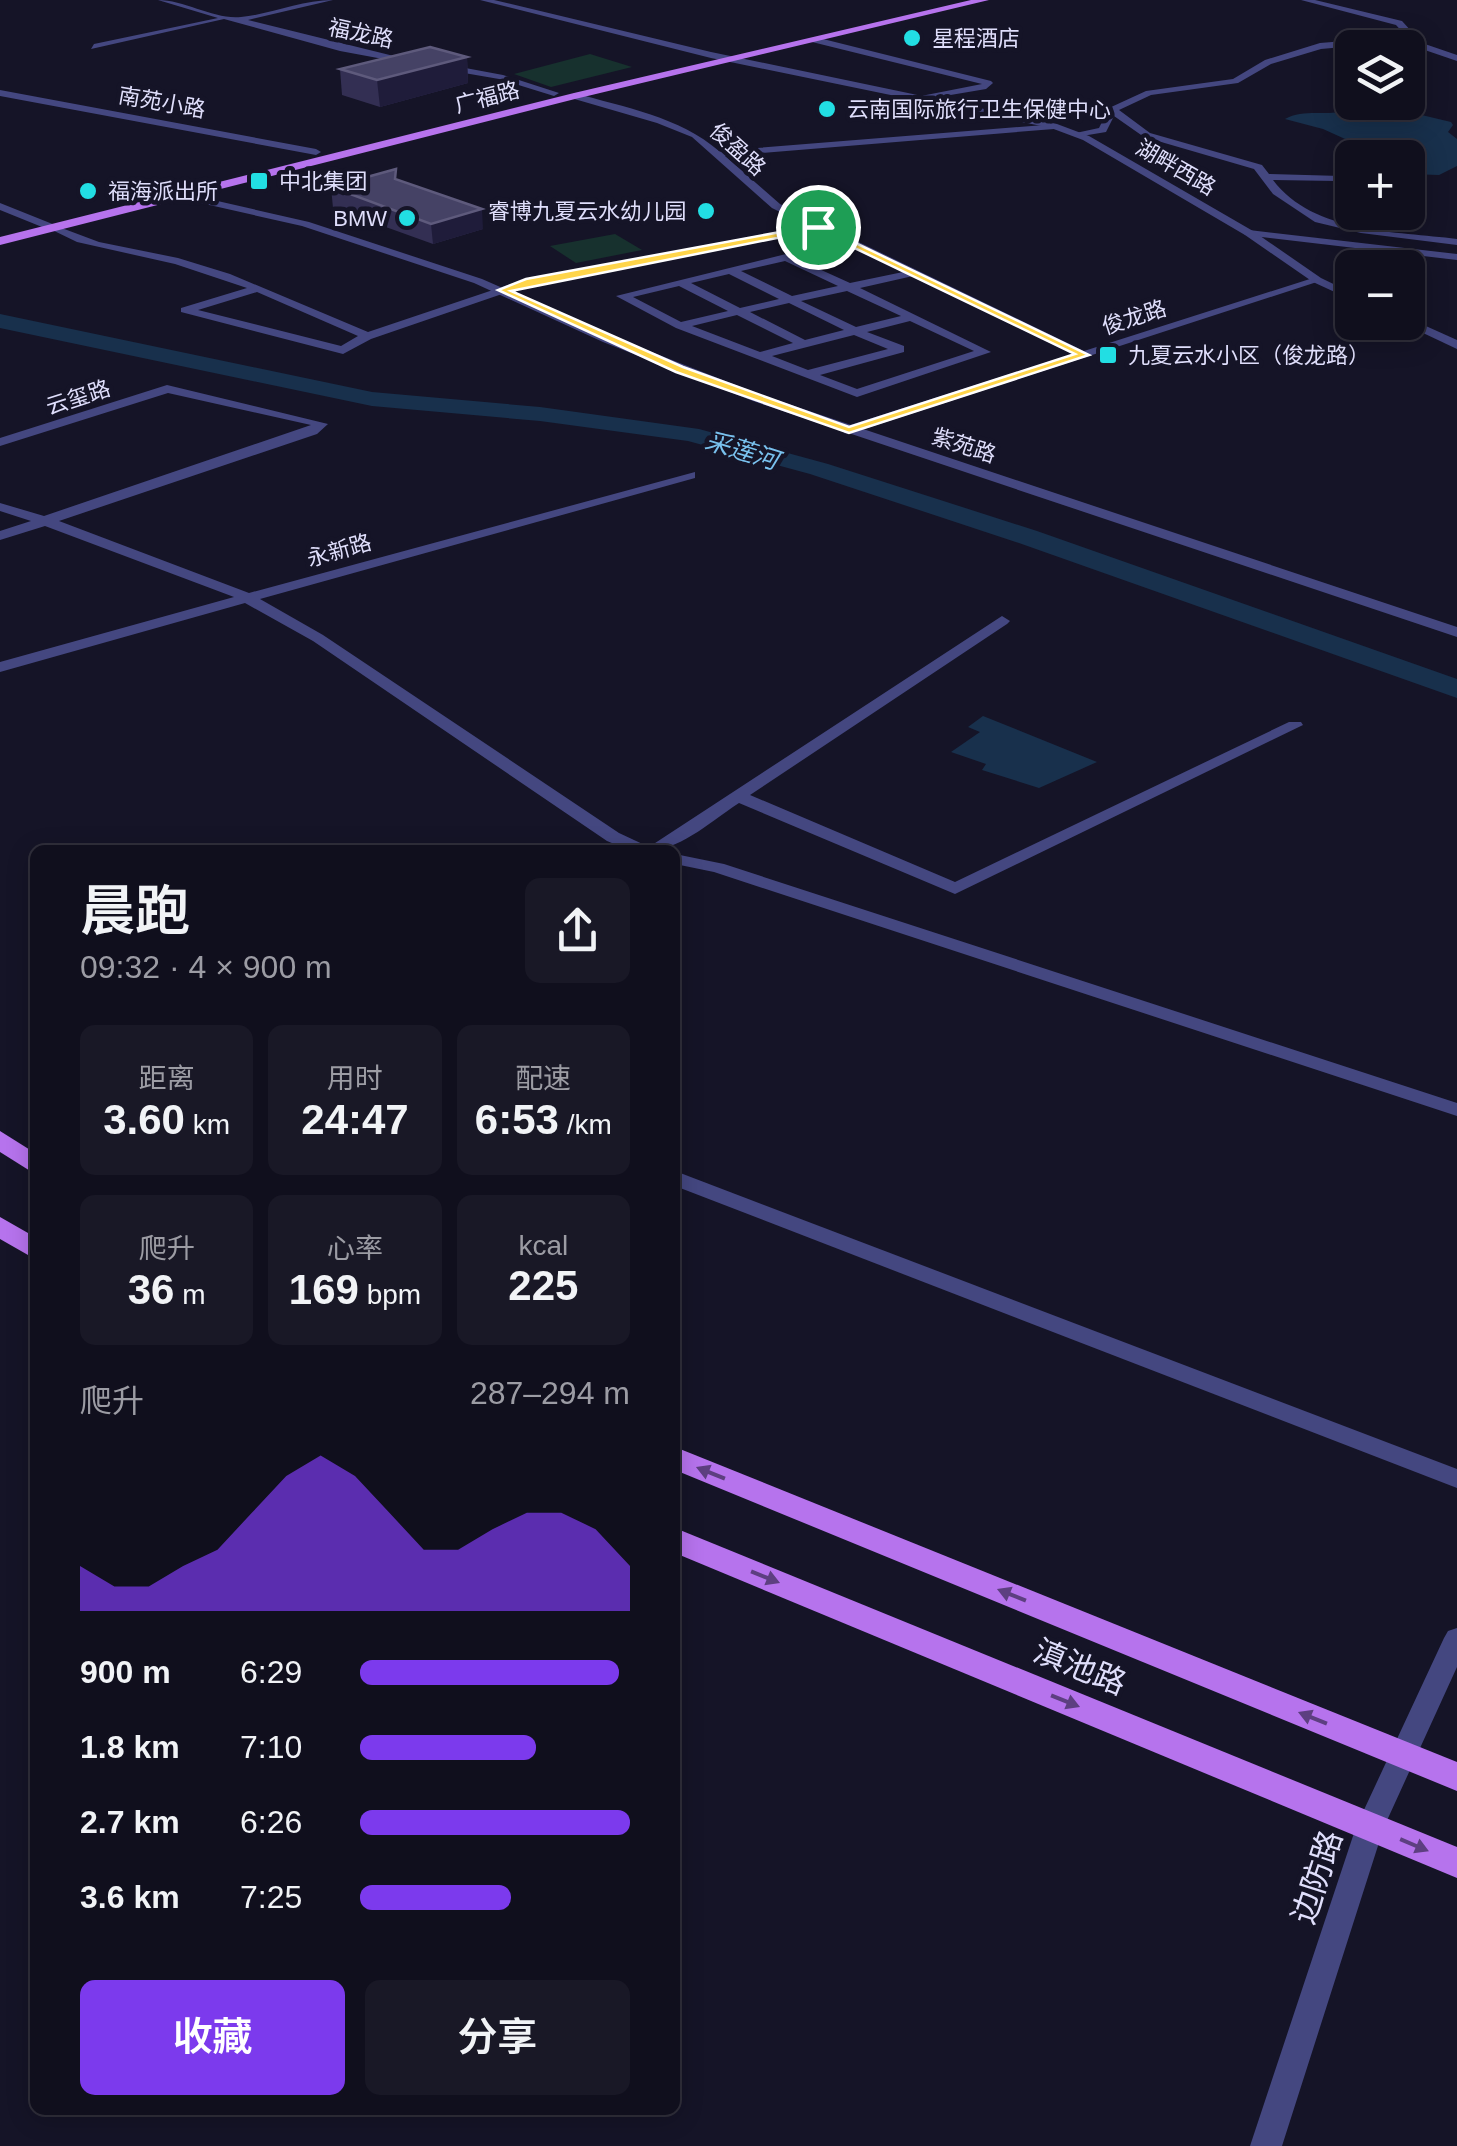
<!DOCTYPE html>
<html lang="zh">
<head>
<meta charset="utf-8">
<style>
	:root { --surface:#100f1d; --page:#191826; --text:#f1f3f6; --muted:#9c9ca4; --line:#302f3b; --accent:#7c3aed }
	body { margin:0; font-family:Arial,"Noto Sans SC",sans-serif; background:var(--page); color:var(--text); height:100vh; display:flex; flex-direction:column; font-size:38px; white-space:nowrap }
	* { box-sizing:border-box; margin:0 }
	p { font-size:32px; color:var(--muted) }
	.icon { flex:none; width:55px; height:55px; fill:none; stroke:currentColor; stroke-width:2; stroke-linecap:round; stroke-linejoin:round }
	.map { position:relative; flex:1; overflow:hidden }
	.details { position:absolute; left:30px; top:845px; width:650px; height:1270px; display:flex; flex-direction:column; background:var(--surface); border-radius:15px; box-shadow:0 5px 25px #0003,0 0 0 2px var(--line) }
	.details>* { flex:none }
	.buttons { position:absolute; left:1335px; top:30px; display:grid; gap:20px }
	.buttons a { display:grid; place-items:center; width:90px; height:90px; border-radius:15px; background:var(--surface); box-shadow:0 5px 25px #0003,0 0 0 2px var(--line); font-size:50px }
	.pin { position:absolute; display:grid; place-items:center; width:85px; height:85px; color:#fff; margin:-42px; border:5px solid #fff; border-radius:50%; box-shadow:0 2px 10px #0007 }
	.round { display:grid; place-items:center; flex:none; width:105px; height:105px; border-radius:15px; background:var(--page) }
	.overview { display:flex; align-items:center; justify-content:space-between; height:170px; padding:0 50px }
	h1 { font-size:55px; font-weight:600; line-height:75px }
	.metrics { display:grid; grid-template-columns:repeat(3,1fr); gap:15px; height:170px; padding:10px 50px }
	.metrics div { display:grid; align-content:center; border-radius:15px; background:var(--page); text-align:center }
	.metrics b { font-size:42px; font-weight:600 }
	.metrics small { font-size:28px; font-weight:400 }
	.metrics p { font-size:28px }
	.chart { height:280px; padding:20px 50px }
	.chart p { display:flex; justify-content:space-between }
	.chart svg { width:100%; height:180px; margin-top:10px; fill:var(--accent); opacity:.7 }
	.action { display:flex; gap:20px; margin-top:auto; padding:20px 50px }
	.action a { flex:1; height:115px; border-radius:15px; background:var(--accent); color:#fff; font-size:40px; font-weight:600; line-height:115px; text-align:center }
	.action a+a { background:var(--page); color:var(--text) }
	ul { padding:0 50px; list-style:none; font-size:32px }
	li { display:grid; grid-template-columns:160px 120px 1fr; align-items:center; height:75px }
	li i { height:25px; border-radius:12px; background:var(--accent) }
	.map>svg:first-child { display:block }
</style>
</head>
<body>
<div class="map">
<svg width="1457" height="2146" viewBox="0 0 1457 2146">
	<rect width="100%" height="100%" fill="#151427"/>
	<g fill="#17312e">
		<path d="M590,54L632,67L551,87L514,74Z"/>
		<path d="M615,234L642,250L576,263L550,246Z"/>
	</g>
	<g fill="#18304c">
		<path d="M1352,100L1408,102V99L1411,101L1406,105L1409,112L1451,122L1453,125L1448,132L1457,139V166L1439,175L1408,174V158L1385,157L1323,129L1285,119C1304,108 1327,117 1348,110L1343,103Z"/>
		<path d="M983,716L1097,762L1039,788L982,770L986,764L951,752L980,732L968,727Z"/>
	</g>
	<g fill="none" stroke-linecap="round" stroke-linejoin="round">
		<path fill="#18304c" fill-rule="evenodd" d="M0,314L372,392L540,407L699,429L828,464L1037,531L1457,679V698L1019,543L810,474L688,441L540,421L372,406L0,328Z"/>
		<g fill="#444780" fill-rule="evenodd">
			<path d="M158,0C185,0 215,20 241,17C272,14 301,0 333,0L248,20L414,61L410,64L340,51L224,19L91,49L94,44L218,18Z"/>
			<path d="M1301,0H1315L1402,21L1422,43L1457,55V61L1416,47L1410,41L1321,49L1271,64L1238,83L1151,95L1119,110L1150,133L1262,165L1269,174L1341,176L1337,181L1273,180C1314,234 1396,231 1457,239V245L1361,233L1315,222L1273,194L1254,169L1144,137L1114,116L1106,132L1076,137L1071,134L1099,128L1109,108L1146,91L1233,79L1265,60L1320,43L1406,36L1396,25Z"/>
			<path d="M815,37L991,81L993,83L986,89L921,100V96L982,84L812,42Z"/>
			<path d="M444,64L503,75L559,93L554,96L499,79L441,69Z"/>
			<path d="M0,90L316,149L321,152L316,155L0,96Z"/>
			<path d="M574,93C624,107 680,117 719,151L1057,124L1054,129L725,156L780,204L1084,351L1313,278L1323,280L849,434L844,433V427L1073,354L913,276L860,288L991,352L857,397L676,328L616,296L786,254L850,283L903,272L818,230L528,285L371,339L343,354L181,312V308L247,288L175,264L77,242L46,227L51,224L99,242L178,258L230,274L368,332L526,279L808,226L772,208L692,137L657,123L571,98ZM785,261L838,286L792,296L741,271ZM729,274L779,299L740,308L691,283ZM679,286L728,311L681,322L633,297ZM847,291L901,316L856,327L801,301ZM257,292L358,336L341,346L198,310ZM789,303L844,330L805,340L750,312ZM737,315L793,343L760,352L692,326ZM910,321L974,351L857,389L820,375L904,352V346L867,332ZM854,335L888,349L808,370L772,356Z"/>
			<path d="M1249,230L1457,254V260L1245,235L1244,233Z"/>
			<path d="M167,385L328,424L317,434L59,521L249,593L695,472V478L260,599L323,635L619,833L649,847L1002,616L1010,621L1007,624L750,795L955,882L1289,722H1301L1303,725L955,894L739,803C692,834 665,867 607,841L313,641L245,603L0,672V662L234,597L45,526L0,540V531L31,521L0,511V503L44,516L311,425L168,393L0,446V438Z"/>
			<path d="M675,854L724,864L1457,1103V1116L714,872L675,864Z"/>
			<path d="M675,1171L1457,1469V1488L675,1186Z"/>
		</g>
		<g fill="#444780" fill-rule="evenodd">
			<path d="M480,0H494L711,52L1057,124L1089,136L1253,231L1321,278L1352,293V300L1313,282L1245,235L1083,140L1051,128L711,58Z"/>
			<path d="M178,192L309,222L482,279L611,336L761,395L1457,627V637L753,401L603,342L474,283L302,226L174,197Z"/>
			<path d="M0,203L55,225L56,227L47,229L0,210Z"/>
			<path d="M1408,318L1457,340V349L1404,324Z"/>
			<path d="M1457,1628V1667L1384,1827L1282,2146H1250L1356,1827L1444,1638L1448,1631Z"/>
		</g>
		<g fill="#b673ed" fill-rule="evenodd">
			<path d="M971,0H989L575,99L0,245V237L574,93Z"/>
			<path d="M0,1131L35,1153V1174L0,1152Z"/>
			<path d="M0,1217L35,1237V1259L0,1239Z"/>
			<path d="M675,1447L1457,1762V1791L675,1470Z"/>
			<path d="M675,1528L1457,1847V1878L675,1553Z"/>
		</g>
	</g>
	<g fill="#332f53">
		<path d="M467,57L468,83L380,107L342,95L340,69Z"/>
		<path d="M397,180L483,229L433,244L333,208L331,187Z"/>
	</g>
	<g fill="#1f1c3a">
		<path d="M467,57L468,83L380,107L377,80Z"/>
		<path d="M482,209L483,229L433,244L431,224Z"/>
	</g>
	<g fill="#454265" stroke="#5e5a7c" stroke-width="2.5">
		<path d="M430,47L467,57L377,80L340,69Z"/>
		<path d="M396,169L395,179L482,209L431,224L331,187Z"/>
	</g>
	<defs><path id="oneway-solid" d="M-6-.8H1V-3.2L6.5 0L1 3.2V.8H-6Z" transform="scale(2.5)"/></defs>
	<g fill="#5d3f80">
		<use href="#oneway-solid" transform="translate(711 1473) rotate(-158)"/>
		<use href="#oneway-solid" transform="translate(765 1577) rotate(22)"/>
		<use href="#oneway-solid" transform="translate(1012 1595) rotate(-158)"/>
		<use href="#oneway-solid" transform="translate(1065 1701) rotate(22)"/>
		<use href="#oneway-solid" transform="translate(1313 1718) rotate(-158)"/>
		<use href="#oneway-solid" transform="translate(1414 1845) rotate(23)"/>
	</g>
	<path fill="#ffd54a" stroke="#fff" stroke-width="2.5" fill-rule="evenodd" d="M818,225L1089,355L849,433L676,372L498,290L526,279ZM817,230L1075,354L849,427L683,367L511,291Z"/>
	<g fill="#22dee3" stroke="#151427" stroke-width="4">
		<circle cx="912" cy="38" r="10"/>
		<circle cx="827" cy="109" r="10"/>
		<rect x="249" y="171" width="20" height="20" rx="5"/>
		<circle cx="88" cy="191" r="10"/>
		<circle cx="706" cy="211" r="10"/>
		<circle cx="407" cy="218" r="10"/>
		<rect x="1098" y="345" width="20" height="20" rx="5"/>
	</g>
	<g text-anchor="middle" stroke-width="9" stroke-linejoin="round" paint-order="stroke">
		<g font-size="22" fill="#dfdefb" stroke="#151427">
			<text transform="translate(361 33) rotate(12)" y="8">福龙路</text>
			<text transform="translate(487 97) rotate(-14)" y="8">广福路</text>
			<text transform="translate(162 102) rotate(10)" y="8">南苑小路</text>
			<text transform="translate(738 149) rotate(42)" y="8">俊盈路</text>
			<text transform="translate(1176 167) rotate(30)" y="8">湖畔西路</text>
			<text transform="translate(1134 317) rotate(-18)" y="8">俊龙路</text>
			<text transform="translate(78 397) rotate(-18)" y="8">云玺路</text>
			<text transform="translate(964 445) rotate(18)" y="8">紫苑路</text>
			<text transform="translate(339 550) rotate(-16)" y="8">永新路</text>
		</g>
		<g font-size="22" fill="#dfdefb" stroke="#151427" text-anchor="start">
			<text x="932" y="46">星程酒店</text>
			<text x="847" y="117">云南国际旅行卫生保健中心</text>
			<text x="279" y="189">中北集团</text>
			<text x="108" y="199">福海派出所</text>
			<text x="686" y="219" text-anchor="end">睿博九夏云水幼儿园</text>
			<text x="387" y="226" text-anchor="end">BMW</text>
			<text x="1128" y="363">九夏云水小区（俊龙路）</text>
		</g>
		<g font-size="25" font-style="italic" fill="#79c1ee" stroke="#151427">
			<text transform="translate(742 450) rotate(17)" y="9">采莲河</text>
		</g>
		<g font-size="32" fill="#dfdefb" stroke="#151427">
			<text transform="translate(1080 1667) rotate(22)" y="11">滇池路</text>
			<text transform="translate(1317 1877) rotate(-72)" y="11">边防路</text>
		</g>
	</g>
</svg>
<div class="buttons">
<a><svg class="icon" aria-label="layers" viewBox="0 0 24 24"><path d="M12 4l9 5-9 5-9-5zM3 14l9 5 9-5"/></svg></a>
<a>+</a>
<a>−</a>
</div>
<div class="pin" style="left:818px;top:227px;background:#1e9e55"><svg class="icon" aria-label="arrive" viewBox="0 0 24 24"><path d="M6 21V4h12l-3 4 3 4H6"/></svg></div>
<section class="details">
<div class="overview"><div><h1>晨跑</h1><p>09:32 · 4 × 900 m</p></div><a class="round"><svg class="icon" aria-label="share" viewBox="0 0 24 24"><path d="M12 15V3M7 8l5-5 5 5M5 13v7h14v-7"/></svg></a></div>
<div class="metrics">
<div><p>距离</p><b>3.60<small> km</small></b></div>
<div><p>用时</p><b>24:47</b></div>
<div><p>配速</p><b>6:53<small> /km</small></b></div>
</div>
<div class="metrics">
<div><p>爬升</p><b>36<small> m</small></b></div>
<div><p>心率</p><b>169<small> bpm</small></b></div>
<div><p>kcal</p><b>225</b></div>
</div>
<div class="chart"><p><span>爬升</span>287–294 m</p>
<svg viewBox="0 0 160 44" preserveAspectRatio="none"><path d="M0 44V33L10 38L20 38L30 33L40 29L50 20L60 11L70 6L80 11L90 20L100 29L110 29L120 24L130 20L140 20L150 24L160 33V44z"/></svg>
</div>
<ul>
<li><b>900 m</b>6:29<i style="width:96%"></i></li>
<li><b>1.8 km</b>7:10<i style="width:65%"></i></li>
<li><b>2.7 km</b>6:26<i style="width:100%"></i></li>
<li><b>3.6 km</b>7:25<i style="width:56%"></i></li>
</ul>
<div class="action"><a>收藏</a><a>分享</a></div>
</section>
</div>
</body>
</html>
